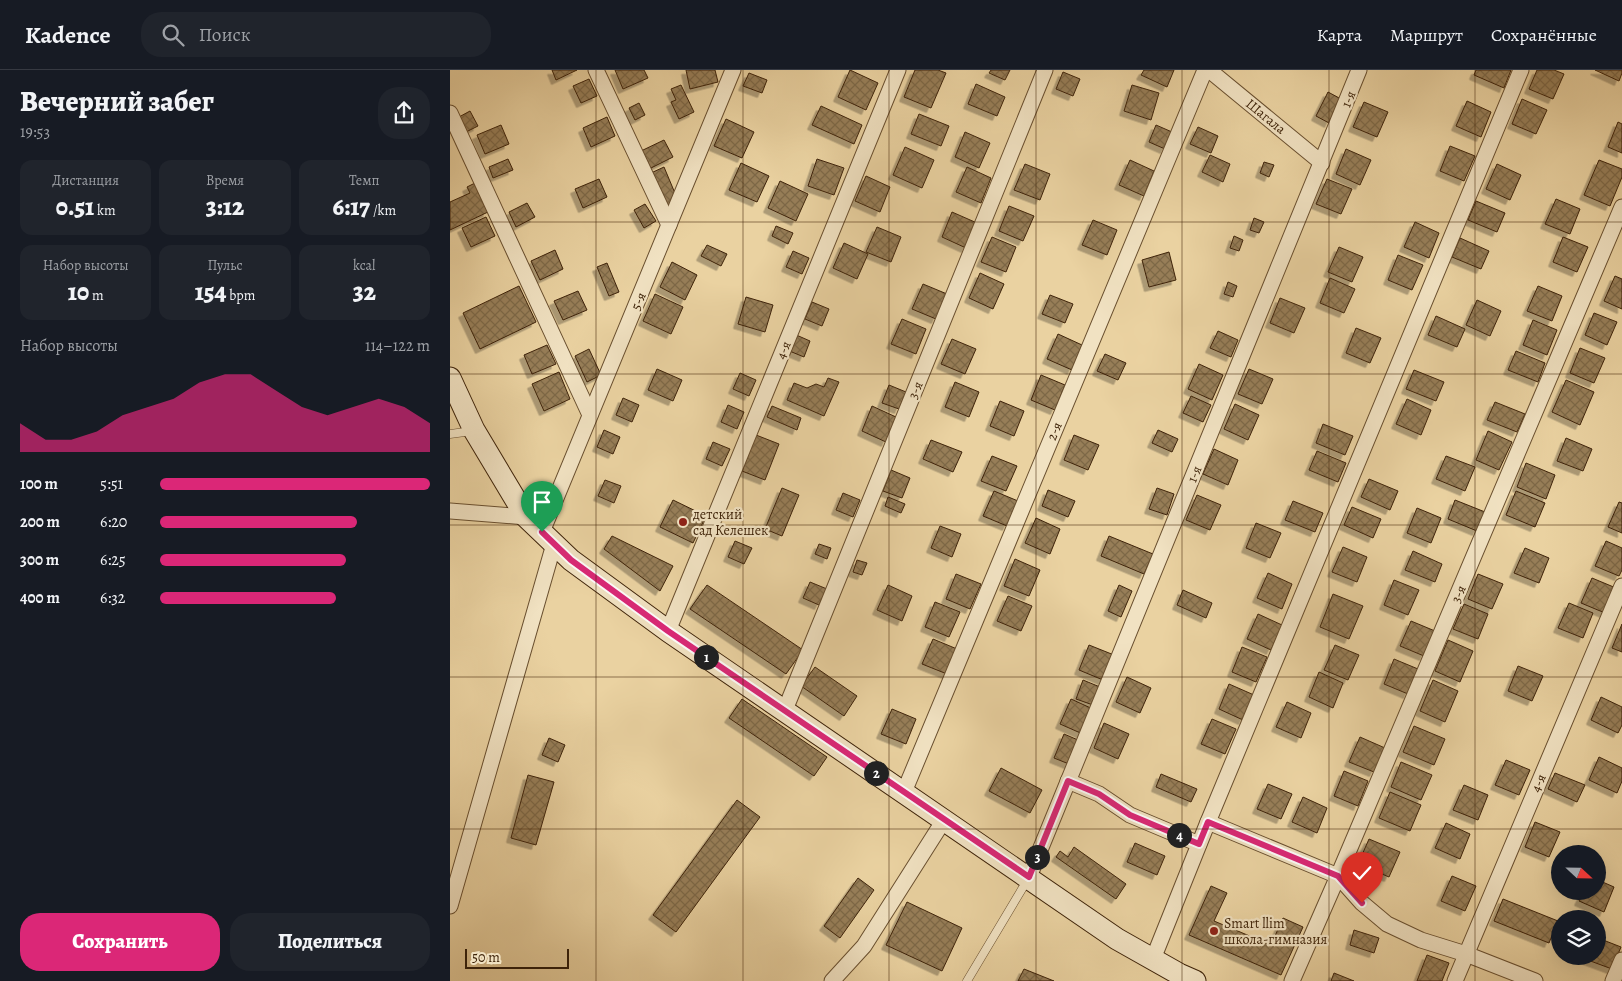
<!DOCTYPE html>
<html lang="ru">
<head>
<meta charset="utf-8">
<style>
	:root { --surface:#171b24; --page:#20242c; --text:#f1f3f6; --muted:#9ea1a6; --line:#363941; --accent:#db2777 }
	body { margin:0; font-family:Alegreya,serif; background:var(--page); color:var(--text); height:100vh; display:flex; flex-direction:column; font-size:19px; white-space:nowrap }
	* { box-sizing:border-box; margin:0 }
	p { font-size:16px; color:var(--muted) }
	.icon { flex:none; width:28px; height:28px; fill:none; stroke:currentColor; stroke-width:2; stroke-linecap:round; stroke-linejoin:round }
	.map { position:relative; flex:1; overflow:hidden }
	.sheet { display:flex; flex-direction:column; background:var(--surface); width:450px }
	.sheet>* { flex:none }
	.needle { width:32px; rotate:112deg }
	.controls { position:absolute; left:1101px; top:775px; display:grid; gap:10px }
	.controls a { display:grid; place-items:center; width:55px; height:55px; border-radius:50%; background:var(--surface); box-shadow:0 5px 20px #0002; font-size:25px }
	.scale { position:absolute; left:15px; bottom:12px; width:104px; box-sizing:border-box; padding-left:5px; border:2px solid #3e2309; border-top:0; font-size:14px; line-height:18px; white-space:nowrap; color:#3e2309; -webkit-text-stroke:4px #f1e2c2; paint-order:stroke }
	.pin { position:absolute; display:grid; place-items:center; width:42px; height:42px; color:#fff; margin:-51px -21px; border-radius:50% 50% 50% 0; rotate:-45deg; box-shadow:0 0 5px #0007 }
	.pin .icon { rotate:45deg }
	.km { position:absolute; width:25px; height:25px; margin:-12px; border-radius:50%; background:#222; color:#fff; font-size:14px; line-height:25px; text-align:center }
	.round { display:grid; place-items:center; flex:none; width:52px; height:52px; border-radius:20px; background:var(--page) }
	.headline { display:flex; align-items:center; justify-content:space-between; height:85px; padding:0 20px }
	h1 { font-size:28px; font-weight:800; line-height:38px }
	.metrics { display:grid; grid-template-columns:repeat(3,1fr); gap:8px; height:85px; padding:5px 20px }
	.metrics div { display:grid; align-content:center; border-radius:12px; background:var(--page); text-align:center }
	.metrics b { font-size:25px; font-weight:800 }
	.metrics small { font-size:14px; font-weight:400 }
	.metrics p { font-size:14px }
	.chart { height:140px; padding:10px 20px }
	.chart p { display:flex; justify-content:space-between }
	.chart svg { width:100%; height:90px; margin-top:5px; fill:var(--accent); opacity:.7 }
	.button { display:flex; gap:10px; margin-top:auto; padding:10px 20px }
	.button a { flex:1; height:58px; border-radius:20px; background:var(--accent); color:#fff; font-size:20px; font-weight:800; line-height:58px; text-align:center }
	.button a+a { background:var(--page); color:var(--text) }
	ul { padding:0 20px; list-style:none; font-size:16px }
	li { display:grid; grid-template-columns:80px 60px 1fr; align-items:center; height:38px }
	li i { height:12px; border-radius:6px; background:var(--accent) }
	header { display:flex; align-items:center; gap:30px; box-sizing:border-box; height:70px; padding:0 25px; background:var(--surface); border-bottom:1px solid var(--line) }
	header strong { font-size:24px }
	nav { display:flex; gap:28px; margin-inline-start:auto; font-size:18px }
	.search { width:350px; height:45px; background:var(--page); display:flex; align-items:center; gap:12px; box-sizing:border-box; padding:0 18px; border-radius:20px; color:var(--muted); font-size:19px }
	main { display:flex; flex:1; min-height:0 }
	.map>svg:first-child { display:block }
</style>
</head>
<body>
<header>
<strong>Kadence</strong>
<div class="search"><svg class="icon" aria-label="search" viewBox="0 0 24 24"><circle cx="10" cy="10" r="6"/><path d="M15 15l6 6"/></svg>Поиск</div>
<nav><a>Карта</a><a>Маршрут</a><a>Сохранённые</a></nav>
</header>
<main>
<section class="sheet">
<div class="headline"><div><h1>Вечерний забег</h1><p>19:53</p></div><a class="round"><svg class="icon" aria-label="share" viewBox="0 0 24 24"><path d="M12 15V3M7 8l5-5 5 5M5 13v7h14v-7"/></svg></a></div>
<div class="metrics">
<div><p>Дистанция</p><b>0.51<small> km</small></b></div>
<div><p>Время</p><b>3:12</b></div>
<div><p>Темп</p><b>6:17<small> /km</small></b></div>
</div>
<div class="metrics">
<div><p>Набор высоты</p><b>10<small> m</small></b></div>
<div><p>Пульс</p><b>154<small> bpm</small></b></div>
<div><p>kcal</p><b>32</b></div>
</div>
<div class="chart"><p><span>Набор высоты</span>114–122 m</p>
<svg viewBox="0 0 160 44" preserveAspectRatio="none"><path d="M0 44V30L10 38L20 38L30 34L40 26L50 22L60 18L70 10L80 6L90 6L100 14L110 22L120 26L130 22L140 18L150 22L160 30V44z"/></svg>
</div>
<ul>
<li><b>100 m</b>5:51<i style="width:100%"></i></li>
<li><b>200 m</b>6:20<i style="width:73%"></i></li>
<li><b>300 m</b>6:25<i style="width:69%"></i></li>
<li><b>400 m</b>6:32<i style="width:65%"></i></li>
</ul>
<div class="button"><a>Сохранить</a><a>Поделиться</a></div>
</section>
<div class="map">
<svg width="1172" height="911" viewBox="0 0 1172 911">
	<defs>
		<pattern id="building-cross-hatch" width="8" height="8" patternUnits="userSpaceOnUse" patternTransform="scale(1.25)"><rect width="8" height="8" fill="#977e58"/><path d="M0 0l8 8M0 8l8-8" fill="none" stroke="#7d6747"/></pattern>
		<filter id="shadow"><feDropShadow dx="-4.5" dy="4.5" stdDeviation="0" flood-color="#0004"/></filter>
	</defs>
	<rect width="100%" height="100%" fill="#ead2a1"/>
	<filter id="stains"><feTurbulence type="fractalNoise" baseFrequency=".004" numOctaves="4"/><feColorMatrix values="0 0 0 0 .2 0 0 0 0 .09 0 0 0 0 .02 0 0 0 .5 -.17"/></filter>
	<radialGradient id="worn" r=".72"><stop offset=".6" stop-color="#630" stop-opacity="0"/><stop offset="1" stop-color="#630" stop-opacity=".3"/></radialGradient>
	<g fill="url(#building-cross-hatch)" stroke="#3e2309" filter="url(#shadow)">
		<path d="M102,0H127L106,10Z"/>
		<path d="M165,0H194L198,8L173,19Z"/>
		<path d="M236,0H265L268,12L240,19Z"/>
		<path d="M400,0L428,13L416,40L388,27Z"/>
		<path d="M465,0H488L496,3L481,38L454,27Z"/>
		<path d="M541,0H560L555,10L539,3Z"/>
		<path d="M694,0H724L717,17L691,5Z"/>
		<path d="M1026,0H1061L1054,18L1024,5Z"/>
		<path d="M1087,0H1104L1114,4L1103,29L1079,19Z"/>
		<path d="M1145,0H1172V3L1169,11Z"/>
		<path d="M613,2L630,9L623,26L606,19Z"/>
		<path d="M299,3L317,10L312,23L293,16Z"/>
		<path d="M139,9L147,26L131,33L123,16Z"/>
		<path d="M526,14L555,27L547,46L518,34Z"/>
		<path d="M231,15L244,42L229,49L221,32L226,30L221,19Z"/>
		<path d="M682,15L709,23L701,50L674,41Z"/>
		<path d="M878,22L891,29L879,53L866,46Z"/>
		<path d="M1072,29L1097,40L1086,64L1062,54Z"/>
		<path d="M1017,31L1041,42L1031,67L1006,56Z"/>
		<path d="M914,32L938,42L927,67L903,57Z"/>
		<path d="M189,33L195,45L185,50L179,38Z"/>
		<path d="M371,36L412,55L404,74L362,55Z"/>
		<path d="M20,41L28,56L16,62L9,47Z"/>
		<path d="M469,44L499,56L491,76L461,64Z"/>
		<path d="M157,47L165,66L141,77L133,58Z"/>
		<path d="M276,49L304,62L292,88L264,76Z"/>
		<path d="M1168,52L1172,54V83L1158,77Z"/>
		<path d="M51,55L59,74L35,84L27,65Z"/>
		<path d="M706,55L722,62L715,79L699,72Z"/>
		<path d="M748,57L768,66L761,83L740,74Z"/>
		<path d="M515,62L540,73L529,98L505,87Z"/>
		<path d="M214,70L223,87L199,99L191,81Z"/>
		<path d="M1000,76L1025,86L1014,111L990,101Z"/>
		<path d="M455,77L484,90L472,118L443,105Z"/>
		<path d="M896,79L921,90L910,115L886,104Z"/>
		<path d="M760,85L780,94L773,112L752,102Z"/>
		<path d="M58,89L63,100L43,108L39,97Z"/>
		<path d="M367,89L394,98L384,125L358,116Z"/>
		<path d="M680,90L704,101L694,126L669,115Z"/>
		<path d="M1149,90L1172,99V107L1160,136L1134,125Z"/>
		<path d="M814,92L824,95L819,107L810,103Z"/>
		<path d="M291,93L319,106L307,132L279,120Z"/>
		<path d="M575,94L600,104L590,130L564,120Z"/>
		<path d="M1047,94L1071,105L1060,130L1036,119Z"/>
		<path d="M214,97L227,128L217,139L201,103Z"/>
		<path d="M517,97L541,108L531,133L506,122Z"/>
		<path d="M416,106L440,117L430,142L405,131Z"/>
		<path d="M149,109L157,127L133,138L125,119Z"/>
		<path d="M877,109L902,119L891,144L866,134Z"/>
		<path d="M330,111L358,124L346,151L318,138Z"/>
		<path d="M25,113L38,142L0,160V132L20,123L17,117Z"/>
		<path d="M1106,129L1130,139L1120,164L1095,154Z"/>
		<path d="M1026,131L1055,143L1047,162L1018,150Z"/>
		<path d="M77,133L85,147L66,157L59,142Z"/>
		<path d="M195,134L206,151L194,158L184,140Z"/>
		<path d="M559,136L584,146L573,171L549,161Z"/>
		<path d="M502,142L527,153L516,178L492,167Z"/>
		<path d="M36,147L45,166L21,177L12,158Z"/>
		<path d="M804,148L814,152L809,163L800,160Z"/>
		<path d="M643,150L667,160L657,185L632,175Z"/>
		<path d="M965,152L989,163L979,188L954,177Z"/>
		<path d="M326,156L343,163L338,174L322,166Z"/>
		<path d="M427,157L451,167L441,192L416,182Z"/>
		<path d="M784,166L793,170L789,181L780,178Z"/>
		<path d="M542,167L566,177L556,202L531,192Z"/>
		<path d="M1113,167L1138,177L1127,202L1103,192Z"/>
		<path d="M1010,168L1039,181L1031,199L1002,187Z"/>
		<path d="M394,173L418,184L407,209L383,198Z"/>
		<path d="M257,175L277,184L271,196L251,186Z"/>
		<path d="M889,177L913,187L902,212L878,202Z"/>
		<path d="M105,180L113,199L90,210L81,191Z"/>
		<path d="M343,181L359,188L352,204L336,197Z"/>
		<path d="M719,182L726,210L699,217L692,190Z"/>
		<path d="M948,185L973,195L962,220L938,210Z"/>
		<path d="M222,192L247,205L235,230L210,217Z"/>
		<path d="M157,193L169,222L159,226L147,197Z"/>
		<path d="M530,203L554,214L543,239L519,228Z"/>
		<path d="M1165,206L1172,209V239L1154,231Z"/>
		<path d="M880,208L905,219L894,243L870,233Z"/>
		<path d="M778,212L787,216L783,227L774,224Z"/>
		<path d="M473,214L497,224L486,249L462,239Z"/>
		<path d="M69,216L86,252L30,279L13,243Z"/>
		<path d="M1088,216L1112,226L1102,251L1077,241Z"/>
		<path d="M128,221L137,240L113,250L104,231Z"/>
		<path d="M205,224L233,237L221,264L193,251Z"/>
		<path d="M600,225L623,234L615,253L592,244Z"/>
		<path d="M296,227L323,235L315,262L288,254Z"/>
		<path d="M830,228L855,238L844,263L820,253Z"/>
		<path d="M1027,230L1051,241L1040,266L1016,255Z"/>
		<path d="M362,232L379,239L372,256L355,249Z"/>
		<path d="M1144,243L1167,252L1157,275L1135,265Z"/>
		<path d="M986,246L1015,259L1007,277L978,265Z"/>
		<path d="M452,249L476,259L466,284L441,274Z"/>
		<path d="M1083,250L1107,260L1097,285L1073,275Z"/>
		<path d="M906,258L931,268L920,293L896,283Z"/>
		<path d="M768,261L788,270L781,287L760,278Z"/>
		<path d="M344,264L360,271L354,287L337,280Z"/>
		<path d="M608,264L632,275L622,300L597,289Z"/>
		<path d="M502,269L526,279L515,304L491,294Z"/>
		<path d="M97,275L106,294L82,304L74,285Z"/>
		<path d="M1130,278L1155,288L1144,313L1120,303Z"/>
		<path d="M139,279L151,305L137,312L125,286Z"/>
		<path d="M1066,281L1095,293L1088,312L1058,300Z"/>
		<path d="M655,284L676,293L668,310L647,301Z"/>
		<path d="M749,294L773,305L762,330L738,319Z"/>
		<path d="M207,299L232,310L223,331L198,320Z"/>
		<path d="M799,299L823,309L812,334L788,324Z"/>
		<path d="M964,300L994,312L986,331L956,319Z"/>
		<path d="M109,302L120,329L94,341L82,314Z"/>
		<path d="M290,303L306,310L299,326L283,319Z"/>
		<path d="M591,305L615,315L605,340L581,330Z"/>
		<path d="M378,308L389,312L374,346L337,330L344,313L357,318L366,314L374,317Z"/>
		<path d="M1116,310L1144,322L1130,355L1102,342Z"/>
		<path d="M505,312L529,322L519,347L495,337Z"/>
		<path d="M439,315L456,322L449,339L432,333Z"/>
		<path d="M741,326L761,335L753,352L733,343Z"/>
		<path d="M173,328L189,335L182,352L166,345Z"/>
		<path d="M957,329L981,340L971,365L946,354Z"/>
		<path d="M550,331L574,341L564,366L540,356Z"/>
		<path d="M1045,332L1075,344L1067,362L1037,350Z"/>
		<path d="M785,334L809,345L798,370L774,359Z"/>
		<path d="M278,335L294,342L287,359L271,352Z"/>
		<path d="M322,336L351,348L347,360L317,347Z"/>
		<path d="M422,336L446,347L436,372L412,361Z"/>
		<path d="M873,354L903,366L895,385L866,373Z"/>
		<path d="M154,360L170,367L163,384L147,377Z"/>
		<path d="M708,360L728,369L722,382L702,373Z"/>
		<path d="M1038,361L1062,372L1049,400L1026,390Z"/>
		<path d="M306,365L329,374L315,410L292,401Z"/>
		<path d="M624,365L649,375L638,400L614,390Z"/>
		<path d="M1116,368L1142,379L1133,401L1107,391Z"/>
		<path d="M481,370L512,382L503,402L473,389Z"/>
		<path d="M263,372L280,379L272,396L256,389Z"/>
		<path d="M764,379L788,390L778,415L753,404Z"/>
		<path d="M867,381L896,393L888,412L859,400Z"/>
		<path d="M542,386L567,396L556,421L531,411Z"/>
		<path d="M996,386L1025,397L1015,421L986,409Z"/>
		<path d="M1076,393L1105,405L1096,429L1067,417Z"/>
		<path d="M441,400L460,408L452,428L433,421Z"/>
		<path d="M919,409L948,421L940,440L911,427Z"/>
		<path d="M155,410L171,416L164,433L148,426Z"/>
		<path d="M332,418L349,425L332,466L315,459Z"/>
		<path d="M707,418L724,424L717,445L699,439Z"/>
		<path d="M598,420L625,431L618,447L592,436Z"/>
		<path d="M544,421L568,431L557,456L533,446Z"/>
		<path d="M1066,421L1095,433L1085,457L1056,445Z"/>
		<path d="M393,423L410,430L403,447L386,440Z"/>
		<path d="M747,425L771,435L760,460L736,450Z"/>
		<path d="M438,427L455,434L451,443L435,436Z"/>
		<path d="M223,430L256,446L243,473L210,457Z"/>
		<path d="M1005,430L1035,442L1027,461L998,449Z"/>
		<path d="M843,431L873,443L865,462L835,450Z"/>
		<path d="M1169,432L1172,433V463L1158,457Z"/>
		<path d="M902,437L931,449L923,468L894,455Z"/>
		<path d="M967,438L991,448L981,473L957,463Z"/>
		<path d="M586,448L610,459L600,484L575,473Z"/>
		<path d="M806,453L831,463L820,488L796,478Z"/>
		<path d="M490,456L511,464L502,487L481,478Z"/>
		<path d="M162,466L223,496L210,521L154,479Z"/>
		<path d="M659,466L703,484L694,504L651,486Z"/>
		<path d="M285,471L302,478L294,494L278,487Z"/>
		<path d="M1156,471L1172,478V500L1169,506L1145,496Z"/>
		<path d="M369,474L381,478L377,489L365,484Z"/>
		<path d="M893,477L917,487L907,512L882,502Z"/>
		<path d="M1075,478L1099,488L1089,513L1064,503Z"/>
		<path d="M963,481L992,494L985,512L955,500Z"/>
		<path d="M565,489L590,500L579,526L554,516Z"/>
		<path d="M407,490L417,493L412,505L403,502Z"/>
		<path d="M818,503L842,514L832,539L807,528Z"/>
		<path d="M506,504L531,514L520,539L496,529Z"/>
		<path d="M1028,504L1053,514L1042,539L1018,529Z"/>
		<path d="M1142,508L1166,518L1155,543L1131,533Z"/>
		<path d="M944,510L969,520L958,545L934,535Z"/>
		<path d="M360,512L377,519L369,535L353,528Z"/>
		<path d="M257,515L353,580L336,604L240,539Z"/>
		<path d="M438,515L462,526L452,551L427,540Z"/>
		<path d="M669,515L682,521L671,547L658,541Z"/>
		<path d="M733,520L762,533L756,548L727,535Z"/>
		<path d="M883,524L913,536L899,569L870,557Z"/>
		<path d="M558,526L582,536L571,561L547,551Z"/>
		<path d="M485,532L510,542L499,567L475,557Z"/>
		<path d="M1119,533L1143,543L1133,568L1108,558Z"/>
		<path d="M1014,534L1038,544L1028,569L1003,559Z"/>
		<path d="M808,544L832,555L821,580L797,569Z"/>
		<path d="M961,551L985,561L974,586L950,576Z"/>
		<path d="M1172,554V582L1162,578Z"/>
		<path d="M483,569L507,579L497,604L472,594Z"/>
		<path d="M998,570L1023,581L1010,612L985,601Z"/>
		<path d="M639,575L664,585L653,610L629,600Z"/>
		<path d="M885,575L909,585L898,610L874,600Z"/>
		<path d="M792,577L817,587L806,612L782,602Z"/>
		<path d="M944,589L968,599L958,624L934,614Z"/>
		<path d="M1068,596L1093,606L1082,631L1058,621Z"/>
		<path d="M365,597L407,626L394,646L351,616Z"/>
		<path d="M869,602L893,613L883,638L859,627Z"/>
		<path d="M677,607L701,618L690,643L666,632Z"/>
		<path d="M633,610L650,617L643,635L626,629Z"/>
		<path d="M983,610L1008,621L995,652L970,641Z"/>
		<path d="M779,614L804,625L793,650L769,639Z"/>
		<path d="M1151,627L1172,637V655L1168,663L1141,650Z"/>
		<path d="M292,629L377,687L364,706L279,648Z"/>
		<path d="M621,629L645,640L635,665L610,654Z"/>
		<path d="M837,632L861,643L851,668L826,657Z"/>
		<path d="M442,639L466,649L456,674L431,664Z"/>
		<path d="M762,649L786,659L775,684L751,674Z"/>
		<path d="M654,653L679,664L668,689L644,678Z"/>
		<path d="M964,656L995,669L984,695L953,682Z"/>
		<path d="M614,664L628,670L619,694L604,688Z"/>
		<path d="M910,667L935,678L924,702L899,692Z"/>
		<path d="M99,668L115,675L108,692L92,685Z"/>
		<path d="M1149,687L1172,698V711L1167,723L1139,710Z"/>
		<path d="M1056,690L1080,700L1069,725L1045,715Z"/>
		<path d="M951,692L982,705L971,730L941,717Z"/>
		<path d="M551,698L592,720L580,743L539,721Z"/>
		<path d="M894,701L918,711L908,736L884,726Z"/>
		<path d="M1105,703L1135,715L1127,732L1098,719Z"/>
		<path d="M711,704L747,719L741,732L706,717Z"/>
		<path d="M78,705L104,712L86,775L61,768Z"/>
		<path d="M818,714L842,724L831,749L807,739Z"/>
		<path d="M1014,715L1038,725L1028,750L1003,740Z"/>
		<path d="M940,722L971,735L960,761L929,748Z"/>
		<path d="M853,727L877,738L867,763L842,752Z"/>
		<path d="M287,730L310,747L226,862L203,845Z"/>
		<path d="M1085,752L1110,762L1099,787L1075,777Z"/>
		<path d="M996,753L1020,764L1010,789L985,778Z"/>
		<path d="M919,769L950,782L939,807L908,794Z"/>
		<path d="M685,773L715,786L707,805L677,792Z"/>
		<path d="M624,777L676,814L666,829L606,787L610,781L618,787Z"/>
		<path d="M1002,806L1026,816L1015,841L991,831Z"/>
		<path d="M408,808L424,820L390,868L374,856Z"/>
		<path d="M1148,810L1164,817L1154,842L1129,831L1134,821H1148Z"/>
		<path d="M761,816L777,823L764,851L821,875L833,848L853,857L831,905L739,865Z"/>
		<path d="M1053,829L1108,851L1099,873L1044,851Z"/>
		<path d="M457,832L512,858L492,901L436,875Z"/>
		<path d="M904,860L929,868L924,883L900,875Z"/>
		<path d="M1148,868L1171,877L1162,899L1127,886H1148Z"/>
		<path d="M977,885L999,893L992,911H967Z"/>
		<path d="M574,899L604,911H568Z"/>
		<path d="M884,903L904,911H881Z"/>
	</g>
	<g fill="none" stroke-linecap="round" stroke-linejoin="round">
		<defs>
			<g id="lane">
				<path d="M0,364L22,361"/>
				<path d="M517,911L578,809"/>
			</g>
			<g id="street">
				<path d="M146,0L219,155"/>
				<path d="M759,0L872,93"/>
				<path d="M0,43L140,345"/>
				<path d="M0,441L76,447"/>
				<path d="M92,462L283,0"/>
				<path d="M218,561L448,0"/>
				<path d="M335,640L595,0"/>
				<path d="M618,711L649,724L680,745L749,774"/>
				<path d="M454,722L755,0"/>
				<path d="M758,752L888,806L912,833L937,854L971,870L1016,884L1085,911"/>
				<path d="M579,807L909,0"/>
				<path d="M0,836L104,474"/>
				<path d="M703,889L758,752L1071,0"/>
				<path d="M382,911L414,876L494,750"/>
				<path d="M842,911L888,806L1172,137"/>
				<path d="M1005,911L1172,516"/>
				<path d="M1163,911L1172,890"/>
			</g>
			<path id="secondary" d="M0,308L24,360L76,447L121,490L218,561L667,869L729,904L745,911"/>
		</defs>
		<use href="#lane" stroke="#694f2f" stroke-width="9"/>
		<use href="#street" stroke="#694f2f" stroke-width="17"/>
		<use href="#secondary" stroke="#3e2309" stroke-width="23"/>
		<use href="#lane" stroke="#f1e2c2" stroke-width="8"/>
		<use href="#street" stroke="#f1e2c2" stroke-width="15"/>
		<use href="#secondary" stroke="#f1e2c2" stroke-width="21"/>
	</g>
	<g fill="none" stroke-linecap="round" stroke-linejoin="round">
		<defs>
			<path id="route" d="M92,462L121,490L218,561L579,807L618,711L649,724L680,745L749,774L758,752L888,806L912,833"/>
		</defs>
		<use href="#route" stroke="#fff" stroke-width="10"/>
		<use href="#route" stroke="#db2777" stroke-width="6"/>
	</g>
	<path fill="none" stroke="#3e2309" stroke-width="1" stroke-opacity="0.55" d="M146,0V911M293,0V911M439,0V911M586,0V911M732,0V911M879,0V911M1025,0V911M0,152H1172M0,304H1172M0,455H1172M0,607H1172M0,759H1172"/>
	<g fill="#8f2418" stroke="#f1e2c2" stroke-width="2">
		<circle cx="233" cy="452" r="5"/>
		<circle cx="764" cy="861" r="5"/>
	</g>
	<g text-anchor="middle" stroke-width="4.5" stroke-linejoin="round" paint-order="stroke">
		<g font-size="14" fill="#3e2309" stroke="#f1e2c2">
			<text transform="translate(898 29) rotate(-68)" y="5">1-я</text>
			<text transform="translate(816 46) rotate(39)" y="5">Шагала</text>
			<text transform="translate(188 231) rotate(-67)" y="5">5-я</text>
			<text transform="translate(333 280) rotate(-68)" y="5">4-я</text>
			<text transform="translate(465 320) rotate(-68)" y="5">3-я</text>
			<text transform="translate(604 361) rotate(-67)" y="5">2-я</text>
			<text transform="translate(744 404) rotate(-68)" y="5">1-я</text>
			<text transform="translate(1008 524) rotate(-67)" y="5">3-я</text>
			<text transform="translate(1088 713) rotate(-67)" y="5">4-я</text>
		</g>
		<g font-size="14" fill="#3e2309" stroke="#f1e2c2" text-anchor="start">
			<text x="243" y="449">детский<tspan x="243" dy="16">сад Келешек</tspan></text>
			<text x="774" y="858">Smart llim<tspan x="774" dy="16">школа-гимназия</tspan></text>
		</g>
	</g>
	<rect width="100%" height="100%" filter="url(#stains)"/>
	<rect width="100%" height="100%" fill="url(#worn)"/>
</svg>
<div class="controls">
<a><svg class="needle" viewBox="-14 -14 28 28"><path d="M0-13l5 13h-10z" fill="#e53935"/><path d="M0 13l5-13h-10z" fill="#9ea1a6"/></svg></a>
<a><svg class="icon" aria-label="layers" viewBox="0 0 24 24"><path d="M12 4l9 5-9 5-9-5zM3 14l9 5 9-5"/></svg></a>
</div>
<div class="scale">50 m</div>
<div class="pin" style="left:92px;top:462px;background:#1e9e55"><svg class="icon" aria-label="arrive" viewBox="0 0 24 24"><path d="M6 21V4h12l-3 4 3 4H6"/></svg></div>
<div class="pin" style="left:912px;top:833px;background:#d93025"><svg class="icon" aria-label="check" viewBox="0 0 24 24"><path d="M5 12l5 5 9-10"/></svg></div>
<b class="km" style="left:256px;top:587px">1</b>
<b class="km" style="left:426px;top:703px">2</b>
<b class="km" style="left:587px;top:787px">3</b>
<b class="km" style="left:729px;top:765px">4</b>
</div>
</main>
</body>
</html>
